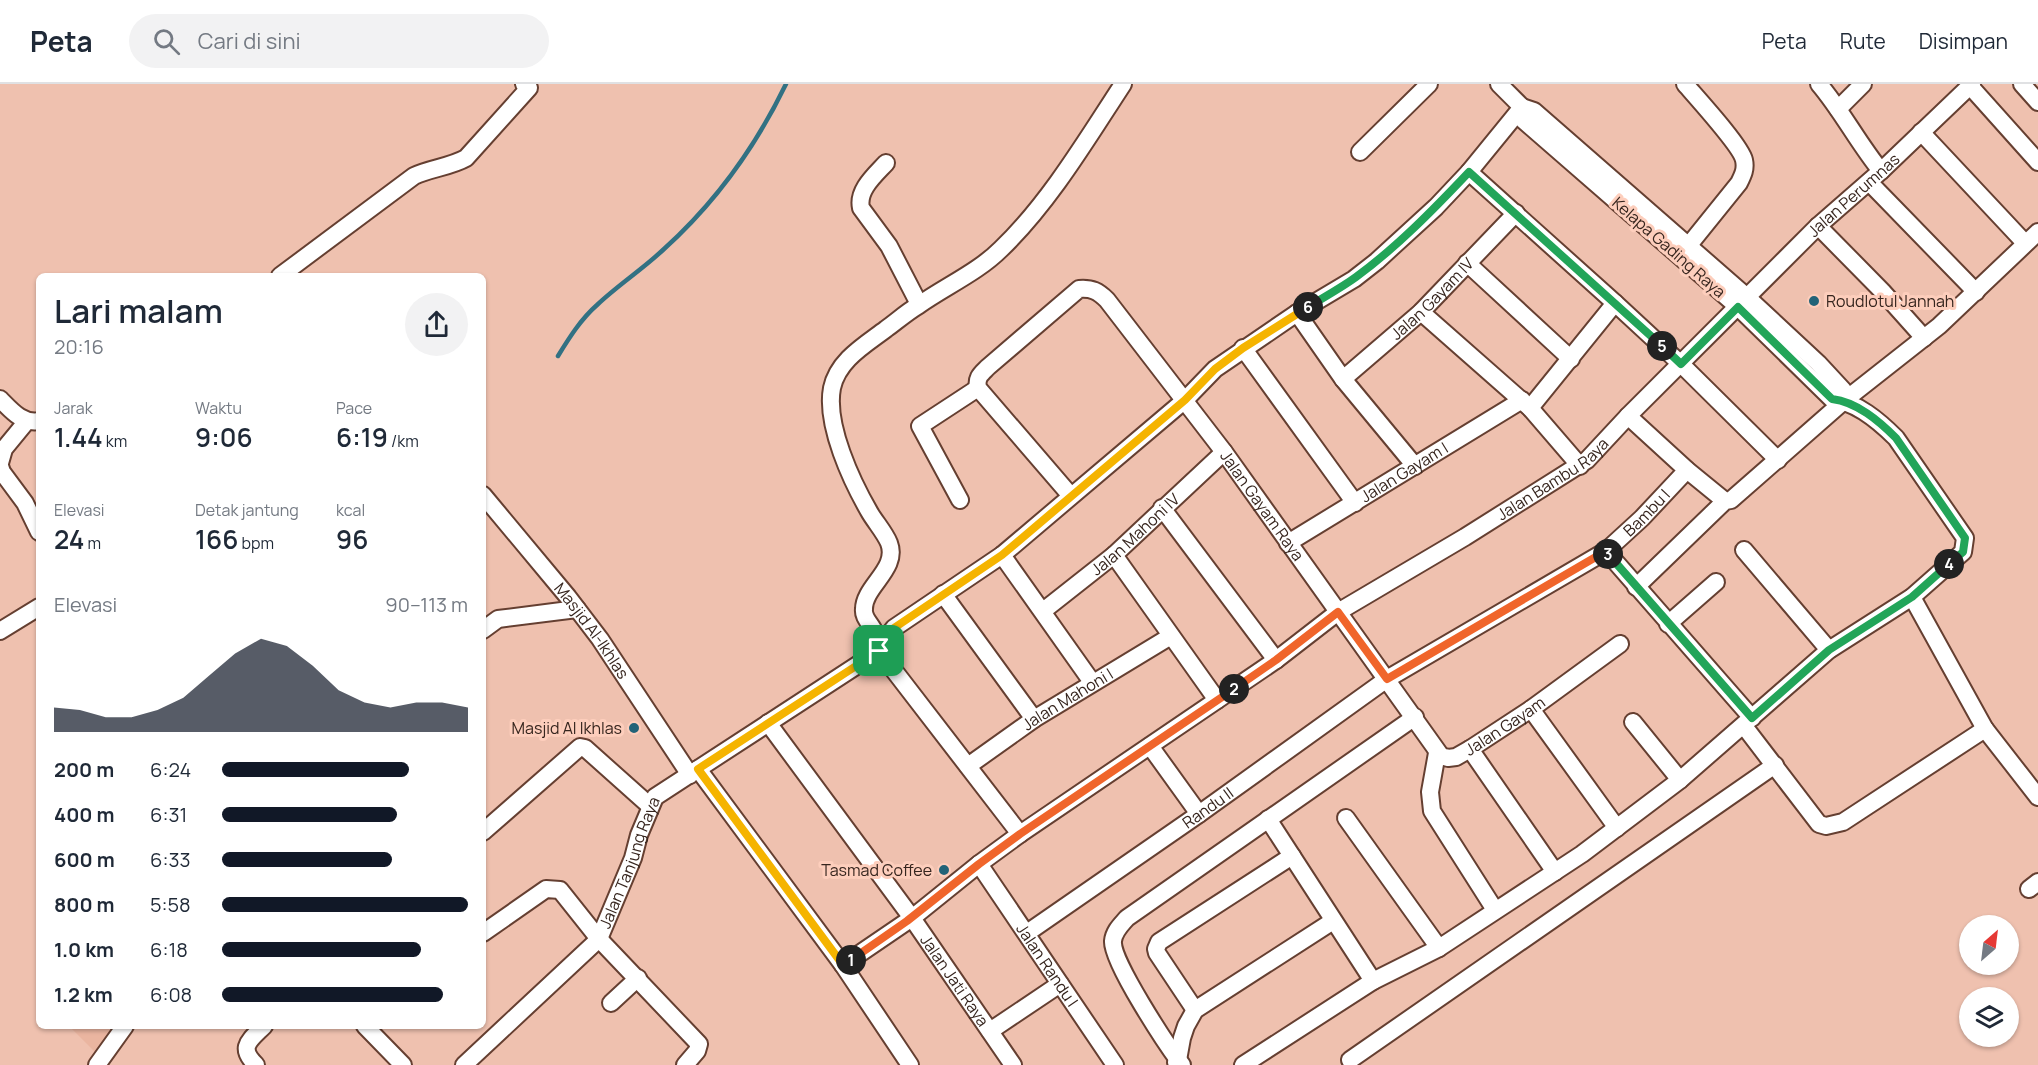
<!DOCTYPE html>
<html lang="id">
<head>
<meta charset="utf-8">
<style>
	:root { --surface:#fff; --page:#f2f2f3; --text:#1f2937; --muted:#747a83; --line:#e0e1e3; --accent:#111827 }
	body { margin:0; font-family:Manrope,sans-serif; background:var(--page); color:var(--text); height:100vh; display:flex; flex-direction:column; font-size:22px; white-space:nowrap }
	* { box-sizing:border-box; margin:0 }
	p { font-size:20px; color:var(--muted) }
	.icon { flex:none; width:33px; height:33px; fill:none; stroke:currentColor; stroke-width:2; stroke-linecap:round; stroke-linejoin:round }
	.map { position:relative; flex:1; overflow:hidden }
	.sheet { position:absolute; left:36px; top:189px; width:450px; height:756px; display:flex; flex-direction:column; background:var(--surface); border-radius:9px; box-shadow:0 2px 4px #0004 }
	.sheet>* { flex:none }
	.needle { width:39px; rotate:28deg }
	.controls { position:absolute; left:1959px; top:831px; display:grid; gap:12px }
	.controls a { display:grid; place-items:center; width:60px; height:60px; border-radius:50%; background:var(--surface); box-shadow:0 2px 4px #0004; font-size:30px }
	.pin { position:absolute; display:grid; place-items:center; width:51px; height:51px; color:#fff; margin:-26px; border-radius:12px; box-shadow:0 3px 9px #0006 }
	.km { position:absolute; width:30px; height:30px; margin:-15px; border-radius:50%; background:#222; color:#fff; font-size:16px; line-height:30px; text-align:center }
	.round { display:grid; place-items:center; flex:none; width:63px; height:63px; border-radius:32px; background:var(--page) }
	.summary { display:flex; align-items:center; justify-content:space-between; height:102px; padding:0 18px }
	h1 { font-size:33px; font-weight:600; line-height:45px }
	.stats { display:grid; grid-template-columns:repeat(3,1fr); gap:9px; height:102px; padding:6px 18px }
	.stats div { display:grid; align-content:center }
	.stats b { font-size:26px; font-weight:600 }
	.stats small { font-size:16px; font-weight:400 }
	.stats p { font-size:16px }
	.chart { height:168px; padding:12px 18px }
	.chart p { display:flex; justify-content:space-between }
	.chart svg { width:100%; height:108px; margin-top:6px; fill:var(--accent); opacity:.7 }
	ul { padding:0 18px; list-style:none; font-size:20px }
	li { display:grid; grid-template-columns:96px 72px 1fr; align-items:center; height:45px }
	li i { height:15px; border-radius:8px; background:var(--accent) }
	header { display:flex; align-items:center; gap:36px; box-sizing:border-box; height:84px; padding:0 30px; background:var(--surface); border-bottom:2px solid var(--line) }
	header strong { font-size:28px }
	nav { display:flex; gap:33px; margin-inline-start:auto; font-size:21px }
	.search { width:420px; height:54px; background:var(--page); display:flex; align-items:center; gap:15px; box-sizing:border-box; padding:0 21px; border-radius:33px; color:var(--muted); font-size:22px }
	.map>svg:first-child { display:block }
</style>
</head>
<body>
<header>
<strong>Peta</strong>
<div class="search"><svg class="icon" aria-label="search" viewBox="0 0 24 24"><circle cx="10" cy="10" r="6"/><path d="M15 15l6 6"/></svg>Cari di sini</div>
<nav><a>Peta</a><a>Rute</a><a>Disimpan</a></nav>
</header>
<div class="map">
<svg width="2038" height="981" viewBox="0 0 2038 981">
	<rect width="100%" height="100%" fill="#efc1af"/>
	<path fill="#eab5a0" d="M69,942H113L96,969Z"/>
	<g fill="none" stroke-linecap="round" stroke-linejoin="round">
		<path stroke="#327183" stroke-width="4.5" d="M558,272C569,254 581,235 597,221C618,201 643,185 664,165C715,119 756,62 786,0"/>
		<defs>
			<g id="minor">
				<path d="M1499,0L1522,23L1534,27L1747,213L1818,279L1843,306L1845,316"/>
				<path d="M1685,0C1697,14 1741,62 1744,76C1746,85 1743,91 1739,99L1689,161"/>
				<path d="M1819,0C1842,27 1858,59 1881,87"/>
				<path d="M2022,0L2038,18"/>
				<path d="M1970,2L2038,78"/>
				<path d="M1838,25L1863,0"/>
				<path d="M1921,48L2025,159"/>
				<path d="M1360,68L1429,0"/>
				<path d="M886,79C875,91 857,106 861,124L889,162L919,220"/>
				<path d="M1469,88L1615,219L1681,280L1778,376"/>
				<path d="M1869,98L1976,208"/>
				<path d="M1818,142L1882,207L1924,254"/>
				<path d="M1467,179L1571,275"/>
				<path d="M280,192L414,92C431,84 450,83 466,74L529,4L524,0"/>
				<path d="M1421,228L1530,324L1580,382"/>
				<path d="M1297,229L1343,295L1415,382"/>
				<path d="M1243,264L1355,419"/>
				<path id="s1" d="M1343,295L1421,228L1516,129"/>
				<path d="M0,315C11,326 22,340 39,337"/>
				<path d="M1530,324L1615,219"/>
				<path d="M1628,332L1687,386L1725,417"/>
				<path d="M0,379L4,365L27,337"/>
				<path d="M0,382L2,388L25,419L39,448"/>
				<path id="s2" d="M483,411L568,513L600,555L690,691"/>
				<path id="s3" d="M1071,412L978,304C976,293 981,290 988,283L1079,205C1092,204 1098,207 1107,216L1224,368L1441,672L1448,674L1456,673L1470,665L1531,625L1620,560"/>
				<path d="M960,416L920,342L978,304"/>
				<path d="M1162,424L1276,576"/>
				<path id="s4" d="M1288,459L1522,316"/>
				<path d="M1744,466L1829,566"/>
				<path d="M1606,467L1752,634"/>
				<path d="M1002,471L1092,598"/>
				<path d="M1114,471L1217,616"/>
				<path d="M1636,503L1725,417L1731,416L1845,316L1939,242L2038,148"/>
				<path d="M943,510L1034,635"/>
				<path d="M1912,513L1985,645L2038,713"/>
				<path id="s5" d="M1043,527L1114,471L1224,368"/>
				<path d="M1668,540L1716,498"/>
				<path d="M483,546L498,535L577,525"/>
				<path d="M0,547L39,523"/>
				<path d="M879,567L882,559L894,544L1002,471L1185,316L1215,285L1297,229L1354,195L1377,177L1436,123L1469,88L1522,23"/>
				<path d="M1531,625L1617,744"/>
				<path d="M1633,638L1680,696"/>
				<path id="s6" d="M768,639L912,834L1013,981"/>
				<path d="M1744,642L1819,740L1826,742L1843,738L1985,645"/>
				<path d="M1150,662L1199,730"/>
				<path d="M1470,665L1555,788"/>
				<path d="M1437,669L1430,708L1432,727L1495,826"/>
				<path id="s7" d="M968,682L1034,635L1171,552"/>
				<path d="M698,685L843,881L910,981"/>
				<path d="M1346,734L1439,864"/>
				<path d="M1268,735L1373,897"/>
				<path d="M483,748L580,663L585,664L650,722"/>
				<path d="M1020,750L879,567C877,560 876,552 873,545C869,538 863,533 864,525C864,502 899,485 889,459C885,449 876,439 870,429C852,398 825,341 832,304C838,276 865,261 886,245C897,237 907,228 919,221C946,202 978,188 1001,165C1049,119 1087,55 1123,0"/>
				<path id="s8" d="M979,780L1115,981"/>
				<path d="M2029,805L2038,798"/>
				<path d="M483,849L546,805L560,806L599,855L699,960L697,967L685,981"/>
				<path id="s9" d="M1027,849L1199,730L1387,595L1606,467L1642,434L1687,386"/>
				<path id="s10" d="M843,881L912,834L979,780L1020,750L1276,576L1338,528L1465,453L1587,376L1628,332L1818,142L1881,87L1972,0"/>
				<path d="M611,919L638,894"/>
				<path d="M1195,926L1157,869L1156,865L1159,858L1292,772"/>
				<path d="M365,942L403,981"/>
				<path d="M990,947L1060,900"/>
				<path d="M1350,976L1775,681"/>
				<path d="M1176,978L1178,976L1182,954L1186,942L1195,926L1333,837"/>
				<path d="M97,981L125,942"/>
				<path d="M256,981C238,963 249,957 264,942"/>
				<path id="s11" d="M464,981L599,855L633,774L639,751L655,713L879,567"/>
				<path d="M1182,981C1168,963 1111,877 1113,857C1114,847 1121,841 1127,834L1415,633"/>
				<path d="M1243,981L1373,897L1439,864L1582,770L1680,696L1829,566L1912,513L1963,468L1965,454L1896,354C1879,337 1857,318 1832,315L1738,223L1523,36L1522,23"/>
			</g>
		</defs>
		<use href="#minor" stroke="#653f31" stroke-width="20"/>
		<use href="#minor" stroke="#fff" stroke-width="16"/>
	</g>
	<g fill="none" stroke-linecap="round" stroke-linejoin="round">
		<defs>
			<path id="split-1" d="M851,876L843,881L698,685L879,567"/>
			<path id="split-2" d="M851,876L907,837L979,780L1020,750L1234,605"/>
			<path id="split-3" d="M1234,605L1276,576L1338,528L1387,595L1606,467L1608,470"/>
			<path id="split-4" d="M1608,470L1752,634L1829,566L1912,513L1949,480"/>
			<path id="split-5" d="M1662,262L1681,280L1738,223L1832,315C1857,318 1879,337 1896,354L1965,454L1963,468L1949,480"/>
			<path id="split-6" d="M1308,223C1324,213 1341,204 1356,193C1397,163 1434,125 1469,88L1662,262"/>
			<path id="split-7" d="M879,567L882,559L894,544L1002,471L1185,316L1215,285L1243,264L1308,223"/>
		</defs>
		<use href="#split-1" stroke="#fff" stroke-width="12"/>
		<use href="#split-2" stroke="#fff" stroke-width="12"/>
		<use href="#split-3" stroke="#fff" stroke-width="12"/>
		<use href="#split-4" stroke="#fff" stroke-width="12"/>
		<use href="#split-5" stroke="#fff" stroke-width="12"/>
		<use href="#split-6" stroke="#fff" stroke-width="12"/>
		<use href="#split-7" stroke="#fff" stroke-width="12"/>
		<use href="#split-1" stroke="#f5b400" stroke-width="8"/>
		<use href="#split-2" stroke="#f0652b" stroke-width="8"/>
		<use href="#split-3" stroke="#f0652b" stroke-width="8"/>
		<use href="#split-4" stroke="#22a559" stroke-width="8"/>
		<use href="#split-5" stroke="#22a559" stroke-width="8"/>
		<use href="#split-6" stroke="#22a559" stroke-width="8"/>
		<use href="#split-7" stroke="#f5b400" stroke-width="8"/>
	</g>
	<g fill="#226378" stroke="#fdcebc" stroke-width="2">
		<circle cx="1814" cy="217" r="6"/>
		<circle cx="634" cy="644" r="6"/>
		<circle cx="944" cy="786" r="6"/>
	</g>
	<g text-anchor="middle" stroke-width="6" stroke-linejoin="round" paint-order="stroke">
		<g font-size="16" fill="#36251e" stroke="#fdcebc">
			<text dy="6" stroke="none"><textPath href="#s10" startOffset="1276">Jalan Perumnas</textPath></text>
			<text transform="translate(1669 163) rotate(41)" y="6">Kelapa Gading Raya</text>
			<text dy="6" stroke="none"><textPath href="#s1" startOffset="120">Jalan Gayam IV</textPath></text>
			<text dy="6" stroke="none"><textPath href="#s4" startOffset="136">Jalan Gayam I</textPath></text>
			<text dy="6" stroke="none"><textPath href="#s10" startOffset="861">Jalan Bambu Raya</textPath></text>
			<text dy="6" stroke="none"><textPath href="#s3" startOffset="576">Jalan Gayam Raya</textPath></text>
			<text dy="6" stroke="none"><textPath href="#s9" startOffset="750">Bambu I</textPath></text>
			<text dy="6" stroke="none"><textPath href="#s5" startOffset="120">Jalan Mahoni IV</textPath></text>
			<text dy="6" stroke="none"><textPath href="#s2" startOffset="174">Masjid Al-Ikhlas</textPath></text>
			<text dy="6" stroke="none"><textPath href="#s7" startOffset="120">Jalan Mahoni I</textPath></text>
			<text dy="6" stroke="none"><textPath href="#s3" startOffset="957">Jalan Gayam</textPath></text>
			<text dy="6" stroke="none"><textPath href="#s9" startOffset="220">Randu II</textPath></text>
			<text dy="6" stroke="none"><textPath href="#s11" startOffset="267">Jalan Tanjung Raya</textPath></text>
			<text dy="6" stroke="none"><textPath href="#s8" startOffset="122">Jalan Randu I</textPath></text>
			<text dy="6" stroke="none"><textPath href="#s6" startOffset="318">Jalan Jati Raya</textPath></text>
		</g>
		<g font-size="16" fill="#36251e" stroke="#fdcebc" text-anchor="end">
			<text x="1826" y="223" text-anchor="start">Roudlotul Jannah</text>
			<text x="622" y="650">Masjid Al Ikhlas</text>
			<text x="932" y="792">Tasmad Coffee</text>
		</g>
	</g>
</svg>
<div class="controls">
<a><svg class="needle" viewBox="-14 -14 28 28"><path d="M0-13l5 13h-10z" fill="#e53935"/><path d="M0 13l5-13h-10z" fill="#747a83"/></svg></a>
<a><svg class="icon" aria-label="layers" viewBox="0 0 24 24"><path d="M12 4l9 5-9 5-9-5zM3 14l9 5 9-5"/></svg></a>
</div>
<div class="pin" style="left:879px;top:567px;background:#1e9e55"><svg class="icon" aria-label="arrive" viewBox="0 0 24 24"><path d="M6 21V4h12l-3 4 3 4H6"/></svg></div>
<b class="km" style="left:851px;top:876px">1</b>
<b class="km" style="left:1234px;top:605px">2</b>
<b class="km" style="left:1608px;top:470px">3</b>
<b class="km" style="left:1949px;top:480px">4</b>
<b class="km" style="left:1662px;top:262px">5</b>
<b class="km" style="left:1308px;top:223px">6</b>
<section class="sheet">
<div class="summary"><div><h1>Lari malam</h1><p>20:16</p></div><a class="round"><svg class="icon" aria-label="share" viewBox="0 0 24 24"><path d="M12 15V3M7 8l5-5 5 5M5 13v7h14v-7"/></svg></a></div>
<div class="stats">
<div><p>Jarak</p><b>1.44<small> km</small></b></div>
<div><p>Waktu</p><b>9:06</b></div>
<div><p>Pace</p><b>6:19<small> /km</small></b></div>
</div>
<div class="stats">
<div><p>Elevasi</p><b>24<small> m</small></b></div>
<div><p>Detak jantung</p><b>166<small> bpm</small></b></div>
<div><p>kcal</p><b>96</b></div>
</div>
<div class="chart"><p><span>Elevasi</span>90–113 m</p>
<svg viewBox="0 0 160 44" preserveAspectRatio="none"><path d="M0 44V34L10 35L20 38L30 38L40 35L50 30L60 21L70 12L80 6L90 9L100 17L110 27L120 32L130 34L140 32L150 32L160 34V44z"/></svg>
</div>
<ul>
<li><b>200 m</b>6:24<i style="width:76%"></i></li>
<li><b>400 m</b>6:31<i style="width:71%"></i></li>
<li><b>600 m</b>6:33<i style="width:69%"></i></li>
<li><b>800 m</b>5:58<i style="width:100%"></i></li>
<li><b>1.0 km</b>6:18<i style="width:81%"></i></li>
<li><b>1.2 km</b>6:08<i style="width:90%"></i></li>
</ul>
</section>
</div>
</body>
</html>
